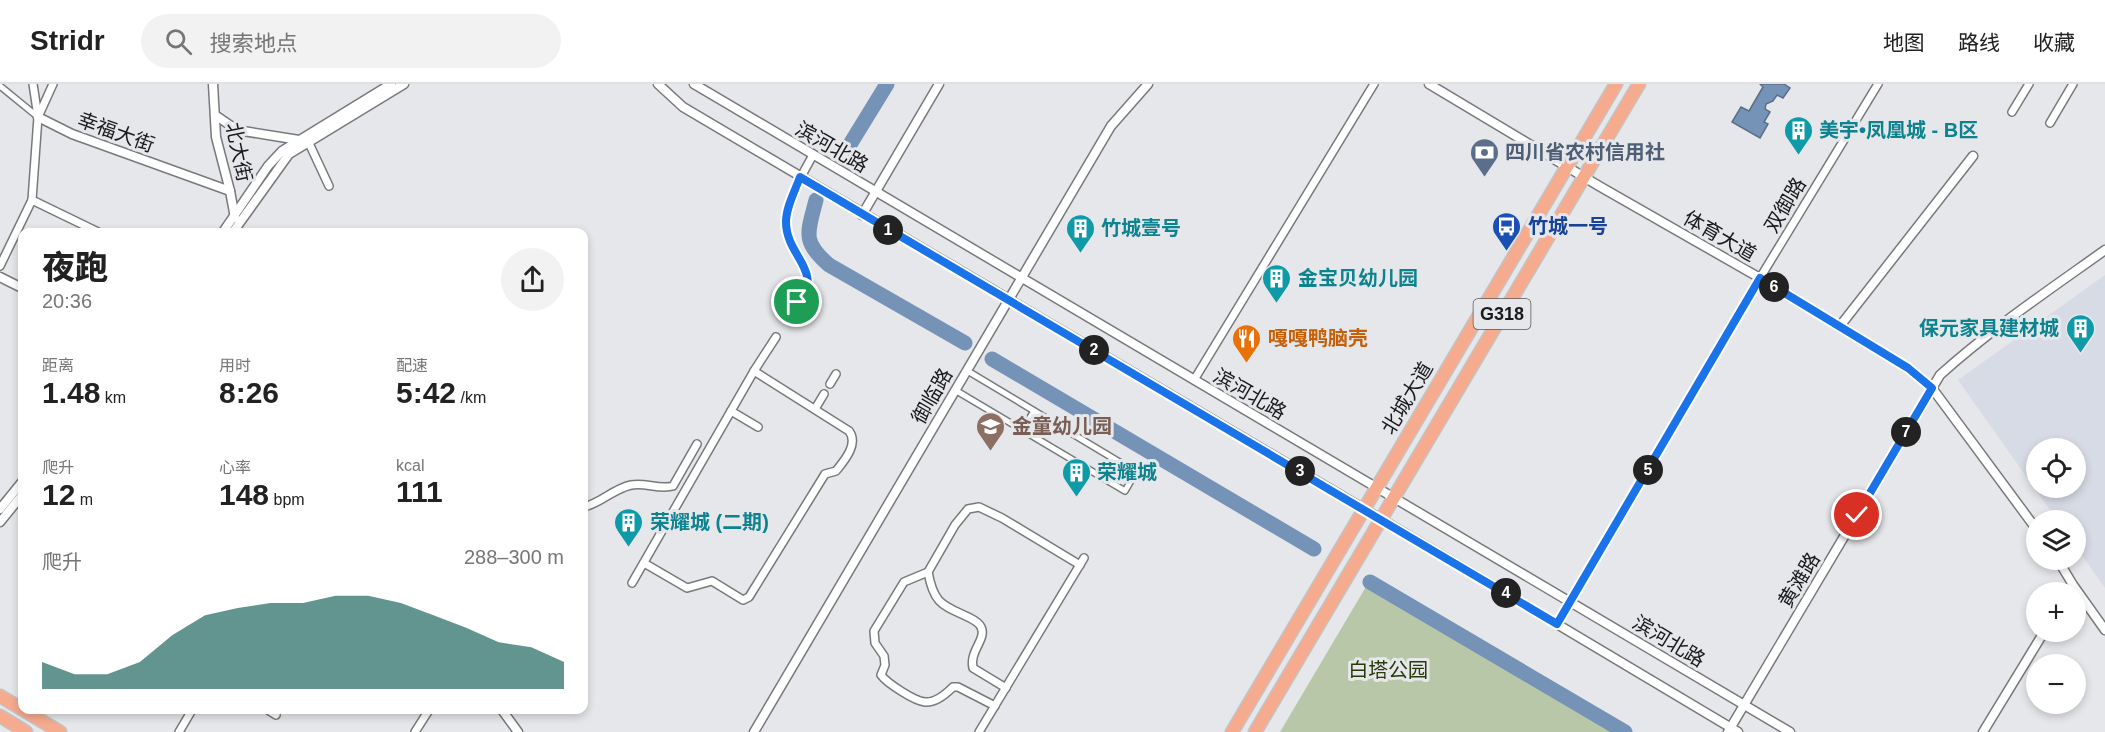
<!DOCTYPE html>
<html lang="zh">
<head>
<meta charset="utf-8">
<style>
	:root { --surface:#fff; --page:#f2f2f2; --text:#222; --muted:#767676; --line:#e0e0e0; --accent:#206961 }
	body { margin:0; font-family:Arial,"Noto Sans SC",sans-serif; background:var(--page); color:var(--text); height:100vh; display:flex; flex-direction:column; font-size:22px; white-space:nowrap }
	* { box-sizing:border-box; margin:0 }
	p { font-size:20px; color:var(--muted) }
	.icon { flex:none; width:33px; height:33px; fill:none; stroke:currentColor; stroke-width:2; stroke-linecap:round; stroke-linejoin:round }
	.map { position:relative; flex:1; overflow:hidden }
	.panel { position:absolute; left:18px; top:144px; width:570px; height:486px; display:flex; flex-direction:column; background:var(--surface); border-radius:12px; box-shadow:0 3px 9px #0003 }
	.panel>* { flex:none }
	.fabs { position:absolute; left:2026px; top:354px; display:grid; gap:12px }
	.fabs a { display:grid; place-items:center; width:60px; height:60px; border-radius:50%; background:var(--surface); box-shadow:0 3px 9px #0003; font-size:30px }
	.pin { position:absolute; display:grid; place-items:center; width:51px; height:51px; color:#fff; margin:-26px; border:3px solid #fff; border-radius:50%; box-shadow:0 2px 6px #0007 }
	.km { position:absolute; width:30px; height:30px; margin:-15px; border-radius:50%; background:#222; color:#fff; font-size:16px; line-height:30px; text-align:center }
	.round { display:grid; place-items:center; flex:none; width:63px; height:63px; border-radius:32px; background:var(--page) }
	.head { display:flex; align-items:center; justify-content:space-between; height:102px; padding:0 24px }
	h1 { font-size:33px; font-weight:800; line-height:45px }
	.stats { display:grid; grid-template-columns:repeat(3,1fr); gap:9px; height:102px; padding:6px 24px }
	.stats div { display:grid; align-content:center }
	.stats b { font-size:30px; font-weight:800 }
	.stats small { font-size:16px; font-weight:400 }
	.stats p { font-size:16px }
	.chart { height:168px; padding:12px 24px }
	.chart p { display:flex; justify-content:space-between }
	.chart svg { width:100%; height:108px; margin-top:6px; fill:var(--accent); opacity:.7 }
	header { display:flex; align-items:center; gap:36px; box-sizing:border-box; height:84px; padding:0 30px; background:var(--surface); border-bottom:2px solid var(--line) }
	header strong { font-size:28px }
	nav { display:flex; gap:33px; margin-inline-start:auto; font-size:21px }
	.search { width:420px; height:54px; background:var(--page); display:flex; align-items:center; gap:15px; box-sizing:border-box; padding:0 21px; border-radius:33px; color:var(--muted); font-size:22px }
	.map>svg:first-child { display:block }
</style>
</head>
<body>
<header>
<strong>Stridr</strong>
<div class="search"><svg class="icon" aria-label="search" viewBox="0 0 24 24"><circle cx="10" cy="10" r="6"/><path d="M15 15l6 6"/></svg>搜索地点</div>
<nav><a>地图</a><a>路线</a><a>收藏</a></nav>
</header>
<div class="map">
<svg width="2105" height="648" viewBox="0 0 2105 648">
	<rect width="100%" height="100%" fill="#e6e7ea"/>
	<path fill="#d7dbe5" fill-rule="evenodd" d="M2105,191V504L2076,463V436H2057L1958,296ZM2037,364H2076V404H2037Z"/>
	<path fill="#b9c7a9" d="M1367,501L1613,648H1280Z"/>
	<path fill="#7593b7" stroke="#596e88" stroke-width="1.5" d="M1760,0H1784L1790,4L1783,14L1777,11L1773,17L1766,20L1765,25L1770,28L1764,38L1768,40L1760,54L1732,38L1741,23L1749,27L1763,3Z"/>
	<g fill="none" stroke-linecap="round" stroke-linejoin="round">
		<g stroke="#7593b7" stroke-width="15">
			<path d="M841,75L887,0"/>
			<path d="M816,116C808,148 801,157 829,181L965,259"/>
			<path d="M992,275L1314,465"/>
			<path d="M1370,498L1625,648"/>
		</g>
		<defs>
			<g id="pedestrian">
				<path d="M0,2L38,33"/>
				<path d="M955,306L1125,407L1136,388L966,286"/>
				<path d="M1022,346L1034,327"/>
			</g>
			<g id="minor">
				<path d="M2012,28L2029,0"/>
				<path d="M38,33L53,0"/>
				<path d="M2050,39L2073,0"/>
				<path d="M308,57L329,102"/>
				<path d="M32,116L38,33L33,0"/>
				<path d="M0,182L32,116L98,148"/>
				<path d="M797,218C825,189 788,173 786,140C785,119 803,89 813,71"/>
				<path d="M754,287L776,253"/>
				<path d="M1194,296L1374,0"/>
				<path d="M830,300L836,290"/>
				<path d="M815,325L824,310"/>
				<path d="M584,423C601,419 613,405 631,401C645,398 659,406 673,402L697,360"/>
				<path d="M644,479L687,504L712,497L743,516L749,513L825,390L836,387C844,377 859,360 849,347L754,287L731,327L758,343"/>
				<path d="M928,488C934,521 943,521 970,534C974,536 979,539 981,543C987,555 969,567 973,584L1006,604"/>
				<path d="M632,499L731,327"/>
				<path d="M1557,540L1760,194L1878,0"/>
				<path d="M995,622L958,603H953C946,610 936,619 925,618C914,617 887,599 881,591L885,581L884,572L875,559L874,547L904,498L928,488L955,441L968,425L979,423L1002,434L1080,481"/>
				<path d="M268,626L276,631"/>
				<path d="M179,648L192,626"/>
				<path d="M415,648L429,626"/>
				<path d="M979,648L1084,474"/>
			</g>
			<g id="tertiary">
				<path d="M213,0L216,53L230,107L235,134"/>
				<path d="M658,0L683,23L1364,425L1738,648"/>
				<path d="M694,0L1790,648"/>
				<path d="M1429,0L1599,102L1760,194L1908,284L1932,304L2037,446"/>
				<path d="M215,31L237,46L299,56"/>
				<path d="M38,33L72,50L230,107"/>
				<path d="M862,131L939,0"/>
				<path d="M223,148L268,82L282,67L391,0"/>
				<path d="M233,148L289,70L404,0"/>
				<path d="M0,193L22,204"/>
				<path d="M1840,242L1973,72"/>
				<path d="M0,425L22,398"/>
				<path d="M0,438L22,411"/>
				<path d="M2058,476L2073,501L2105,546"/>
				<path d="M502,626L518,648"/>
				<path d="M754,648L1111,42L1148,0"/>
				<path d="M1728,648L1940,291C1991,245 2049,206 2105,166"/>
				<path d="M1983,648L2044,548"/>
			</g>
			<g id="trunk">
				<path d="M0,612L60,648"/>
				<path d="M0,632L26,648"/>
				<path d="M1232,648L1616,0"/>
				<path d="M1255,648L1639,0"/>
			</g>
		</defs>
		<use href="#pedestrian" stroke="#78797b" stroke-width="8"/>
		<use href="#minor" stroke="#78797b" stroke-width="10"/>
		<use href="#tertiary" stroke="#78797b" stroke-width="11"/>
		<use href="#trunk" stroke="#c3c3c3" stroke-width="15"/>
		<use href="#pedestrian" stroke="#fff" stroke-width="5"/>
		<use href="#minor" stroke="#fff" stroke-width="7"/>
		<use href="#tertiary" stroke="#fff" stroke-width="8"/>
		<use href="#trunk" stroke="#f6ab8f" stroke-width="12"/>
	</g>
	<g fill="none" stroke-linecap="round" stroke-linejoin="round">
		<defs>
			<path id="route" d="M797,218C826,188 786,173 786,138C786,123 795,107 800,93L1557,540L1760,194L1908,284L1932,304L1857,431"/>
		</defs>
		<use href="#route" stroke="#fff" stroke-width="12"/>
		<use href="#route" stroke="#1a73e8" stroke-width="8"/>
	</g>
	<defs>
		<symbol id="building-pin" viewBox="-11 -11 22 30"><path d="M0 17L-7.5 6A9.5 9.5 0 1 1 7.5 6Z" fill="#0f9aa8" stroke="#e6e7ea"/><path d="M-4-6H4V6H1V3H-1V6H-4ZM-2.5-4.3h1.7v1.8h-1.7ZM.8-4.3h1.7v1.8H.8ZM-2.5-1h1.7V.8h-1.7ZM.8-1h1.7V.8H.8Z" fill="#fff"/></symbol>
		<symbol id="bank-pin" viewBox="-11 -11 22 30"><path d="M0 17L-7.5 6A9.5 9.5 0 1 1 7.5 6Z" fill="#5c6f8a" stroke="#e6e7ea"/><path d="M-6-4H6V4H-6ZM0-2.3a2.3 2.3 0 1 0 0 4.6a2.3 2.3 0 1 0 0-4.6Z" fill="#fff"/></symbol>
		<symbol id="bus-pin" viewBox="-11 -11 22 30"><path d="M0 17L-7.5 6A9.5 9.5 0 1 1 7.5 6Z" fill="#1a4fb4" stroke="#e6e7ea"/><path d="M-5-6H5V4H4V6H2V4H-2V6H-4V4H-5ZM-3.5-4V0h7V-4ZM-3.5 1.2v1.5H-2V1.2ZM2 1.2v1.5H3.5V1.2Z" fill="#fff"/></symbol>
		<symbol id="restaurant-pin" viewBox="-11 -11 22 30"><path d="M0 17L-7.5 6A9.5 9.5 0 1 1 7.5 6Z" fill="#e8710a" stroke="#e6e7ea"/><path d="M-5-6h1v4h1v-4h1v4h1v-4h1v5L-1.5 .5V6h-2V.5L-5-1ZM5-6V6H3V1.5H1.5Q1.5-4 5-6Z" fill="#fff"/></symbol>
		<symbol id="school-pin" viewBox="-11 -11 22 30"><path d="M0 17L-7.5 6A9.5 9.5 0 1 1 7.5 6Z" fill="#8d6e63" stroke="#e6e7ea"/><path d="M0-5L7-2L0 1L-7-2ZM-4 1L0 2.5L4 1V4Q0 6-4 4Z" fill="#fff"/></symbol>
	</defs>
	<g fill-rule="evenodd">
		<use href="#building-pin" x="1782" y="30" width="33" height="45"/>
		<use href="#bank-pin" x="1468" y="52" width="33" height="45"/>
		<use href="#bus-pin" x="1490" y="126" width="33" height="45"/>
		<use href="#building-pin" x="1064" y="128" width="33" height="45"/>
		<use href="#building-pin" x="1260" y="178" width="33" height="45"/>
		<use href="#building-pin" x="2064" y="228" width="33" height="45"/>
		<use href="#restaurant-pin" x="1230" y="238" width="33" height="45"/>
		<use href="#school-pin" x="974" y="326" width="33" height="45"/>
		<use href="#building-pin" x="1060" y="372" width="33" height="45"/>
		<use href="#building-pin" x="612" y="422" width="33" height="45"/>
	</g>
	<g text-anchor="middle" stroke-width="6" stroke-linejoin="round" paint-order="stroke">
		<rect fill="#e6e7ea" stroke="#565758" stroke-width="1.5" x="1473.5" y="215" width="57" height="30" rx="4.5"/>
		<g font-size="18" font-weight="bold" fill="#18191a">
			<text x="1502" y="236">G318</text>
		</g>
		<g font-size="20" font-weight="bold" fill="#0d838f" stroke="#e6e7ea" text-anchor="start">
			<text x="1819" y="53">美宇•凤凰城 - B区</text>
			<text x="1101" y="151">竹城壹号</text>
			<text x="1298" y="201">金宝贝幼儿园</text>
			<text x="2059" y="251" text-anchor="end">保元家具建材城</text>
			<text x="1097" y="395">荣耀城</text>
			<text x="650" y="445">荣耀城 (二期)</text>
		</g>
		<g font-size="20" fill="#18191a" stroke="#e6e7ea">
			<text transform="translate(116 48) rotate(20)" y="7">幸福大街</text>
			<text transform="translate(832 63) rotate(30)" y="7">滨河北路</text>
			<text transform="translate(239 68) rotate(78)" y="7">北大街</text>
			<text transform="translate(1785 121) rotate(-59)" y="7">双御路</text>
			<text transform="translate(1720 152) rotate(30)" y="7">体育大道</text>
			<text transform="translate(1250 310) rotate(30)" y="7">滨河北路</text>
			<text transform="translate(932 312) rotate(-60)" y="7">御临路</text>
			<text transform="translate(1407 314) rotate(-59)" y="7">北城大道</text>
			<text transform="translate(1799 496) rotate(-59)" y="7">黄滩路</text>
			<text transform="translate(1669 557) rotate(31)" y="7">滨河北路</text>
		</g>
		<g font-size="20" font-weight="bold" fill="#4e5e75" stroke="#e6e7ea" text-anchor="start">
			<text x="1505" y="75">四川省农村信用社</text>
		</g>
		<g font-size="20" font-weight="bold" fill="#164399" stroke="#e6e7ea" text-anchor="start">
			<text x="1528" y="149">竹城一号</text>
		</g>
		<g font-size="20" font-weight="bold" fill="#c56008" stroke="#e6e7ea" text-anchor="start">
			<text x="1268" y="261">嘎嘎鸭脑壳</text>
		</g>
		<g font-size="20" font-weight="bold" fill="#785e54" stroke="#e6e7ea" text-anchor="start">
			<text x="1012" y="349">金童幼儿园</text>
		</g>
		<g font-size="20" fill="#293a08" stroke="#e6e7ea">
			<text x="1388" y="593">白塔公园</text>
		</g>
	</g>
</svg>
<div class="fabs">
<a><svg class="icon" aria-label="locate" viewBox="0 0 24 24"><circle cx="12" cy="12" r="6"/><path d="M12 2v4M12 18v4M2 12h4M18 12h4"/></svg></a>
<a><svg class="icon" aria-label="layers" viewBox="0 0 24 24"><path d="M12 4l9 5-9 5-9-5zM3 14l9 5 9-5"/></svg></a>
<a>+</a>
<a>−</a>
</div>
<div class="pin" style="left:797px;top:218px;background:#1e9e55"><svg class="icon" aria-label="arrive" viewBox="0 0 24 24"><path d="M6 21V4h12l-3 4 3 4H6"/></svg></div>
<div class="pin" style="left:1857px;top:431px;background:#d93025"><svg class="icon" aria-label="check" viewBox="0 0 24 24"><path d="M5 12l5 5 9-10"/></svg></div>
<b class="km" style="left:888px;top:146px">1</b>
<b class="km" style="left:1094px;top:266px">2</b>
<b class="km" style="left:1300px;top:387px">3</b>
<b class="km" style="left:1506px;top:509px">4</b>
<b class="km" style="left:1648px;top:386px">5</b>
<b class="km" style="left:1774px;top:203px">6</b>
<b class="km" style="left:1906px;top:348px">7</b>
<section class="panel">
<div class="head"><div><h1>夜跑</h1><p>20:36</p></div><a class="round"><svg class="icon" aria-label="share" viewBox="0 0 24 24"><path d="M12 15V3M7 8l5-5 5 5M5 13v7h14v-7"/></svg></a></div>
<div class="stats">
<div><p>距离</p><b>1.48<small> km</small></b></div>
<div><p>用时</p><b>8:26</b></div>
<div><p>配速</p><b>5:42<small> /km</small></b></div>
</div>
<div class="stats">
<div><p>爬升</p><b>12<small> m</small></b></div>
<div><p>心率</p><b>148<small> bpm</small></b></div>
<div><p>kcal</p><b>111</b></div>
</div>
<div class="chart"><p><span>爬升</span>288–300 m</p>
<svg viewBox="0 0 160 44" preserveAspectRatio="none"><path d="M0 44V33L10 38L20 38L30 33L40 22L50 14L60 11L70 9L80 9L90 6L100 6L110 9L120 14L130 19L140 25L150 27L160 33V44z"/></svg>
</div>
</section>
</div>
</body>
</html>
